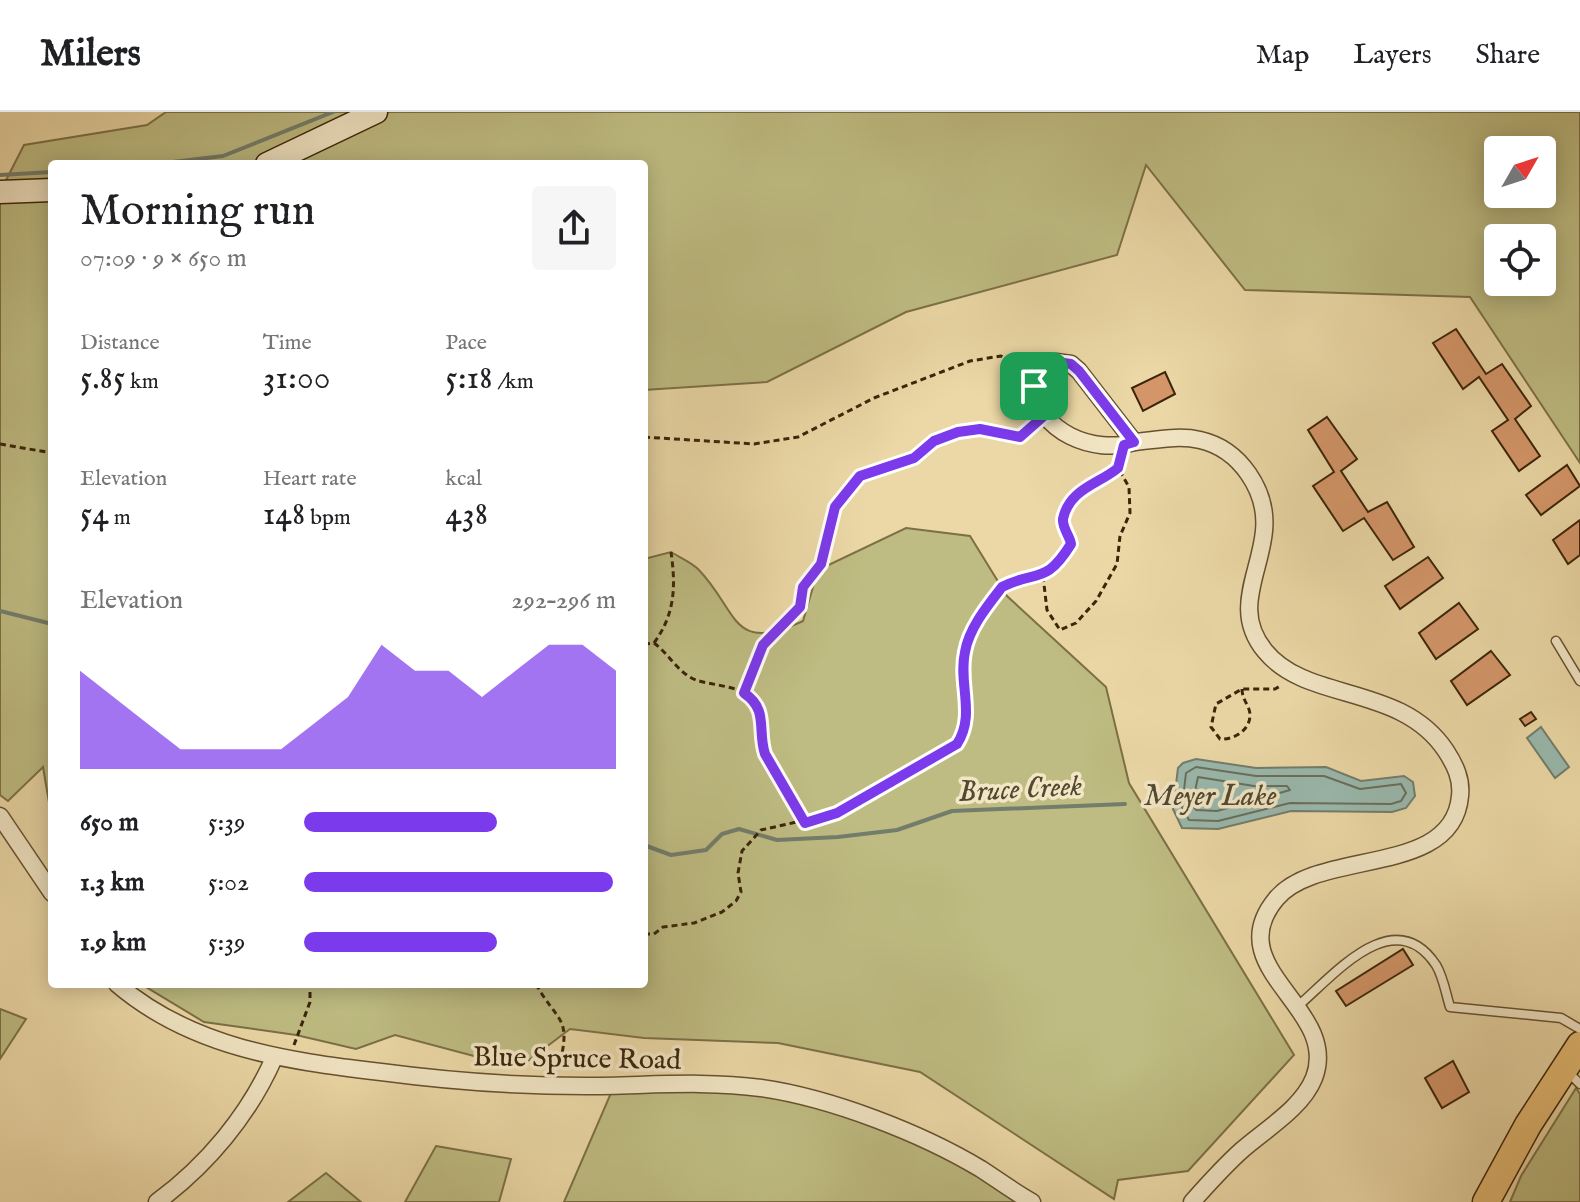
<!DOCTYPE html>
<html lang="en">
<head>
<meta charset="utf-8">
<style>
	:root { --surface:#fff; --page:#f6f6f6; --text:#202124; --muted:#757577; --line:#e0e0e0; --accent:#7c3aed }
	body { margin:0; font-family:"IM FELL English",serif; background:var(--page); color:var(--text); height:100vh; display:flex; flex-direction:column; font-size:30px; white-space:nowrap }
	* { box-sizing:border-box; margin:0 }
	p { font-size:26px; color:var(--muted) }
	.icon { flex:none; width:44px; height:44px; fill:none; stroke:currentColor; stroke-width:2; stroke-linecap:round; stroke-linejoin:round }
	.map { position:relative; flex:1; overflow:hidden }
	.panel { position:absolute; left:48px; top:48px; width:600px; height:828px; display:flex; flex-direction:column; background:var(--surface); border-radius:8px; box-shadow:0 4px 20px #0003 }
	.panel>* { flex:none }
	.needle { width:52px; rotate:51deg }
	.tools { position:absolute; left:1484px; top:24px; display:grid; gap:16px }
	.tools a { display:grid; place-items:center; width:72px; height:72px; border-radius:8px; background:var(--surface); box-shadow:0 4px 20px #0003; font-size:40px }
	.pin { position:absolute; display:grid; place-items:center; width:68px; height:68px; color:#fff; margin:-34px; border-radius:16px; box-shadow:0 4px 12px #0006 }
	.round { display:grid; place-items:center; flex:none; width:84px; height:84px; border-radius:8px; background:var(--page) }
	.summary { display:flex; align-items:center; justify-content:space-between; height:136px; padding:0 32px }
	h1 { font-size:44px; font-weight:600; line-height:60px }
	.stats { display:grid; grid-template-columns:repeat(3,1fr); gap:12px; height:136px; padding:8px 32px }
	.stats div { display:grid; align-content:center }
	.stats b { font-size:34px; font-weight:600 }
	.stats small { font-size:22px; font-weight:400 }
	.stats p { font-size:22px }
	.chart { height:224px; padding:16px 32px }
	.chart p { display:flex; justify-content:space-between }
	.chart svg { width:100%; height:144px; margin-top:8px; fill:var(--accent); opacity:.7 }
	ul { padding:0 32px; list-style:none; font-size:26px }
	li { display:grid; grid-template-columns:128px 96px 1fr; align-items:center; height:60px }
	li i { height:20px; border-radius:10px; background:var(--accent) }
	header { display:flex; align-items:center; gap:48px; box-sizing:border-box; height:112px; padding:0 40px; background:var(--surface); border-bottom:2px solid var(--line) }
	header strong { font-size:38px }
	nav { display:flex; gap:44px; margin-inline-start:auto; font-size:28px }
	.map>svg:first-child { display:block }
</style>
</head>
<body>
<header>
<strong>Milers</strong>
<nav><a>Map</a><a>Layers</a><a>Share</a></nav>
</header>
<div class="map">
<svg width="1580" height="1090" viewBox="0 0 1580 1090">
	<rect width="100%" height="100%" fill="#ebd8a6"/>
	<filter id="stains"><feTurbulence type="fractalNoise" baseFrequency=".0025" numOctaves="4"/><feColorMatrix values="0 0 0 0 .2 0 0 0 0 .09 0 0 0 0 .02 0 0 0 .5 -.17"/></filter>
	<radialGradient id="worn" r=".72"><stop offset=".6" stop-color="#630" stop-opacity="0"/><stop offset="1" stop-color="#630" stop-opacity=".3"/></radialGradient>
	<g fill="#bebc82" stroke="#7c7046" stroke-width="2" fill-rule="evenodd">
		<path d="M166,0H1580V351L1470,185L1245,178L1146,53L1117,143L906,200L767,270L644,278V52H52V708L43,655L8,689L0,683V80L24,33L147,13ZM1498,38H1542V82H1498ZM1498,126H1542V170H1498Z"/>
		<path d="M906,416L970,424L1007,484L1106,575L1129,671L1294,943L1188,1059L1118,1068L1114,1087L920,960L778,931L644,926L570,917L525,951L489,948L395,923L356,937L296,923L204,910L141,872H644V447L671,440C679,445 691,450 698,457C739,499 730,543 803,509L818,458Z"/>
		<path d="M0,897L26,907L0,947Z"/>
		<path d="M614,974L760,976L892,1016L1032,1090H564Z"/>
		<path d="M1576,976L1580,982V1090H1510L1521,1064Z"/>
		<path d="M436,1034L511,1047L499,1090H405Z"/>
		<path d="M326,1061L361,1090H288Z"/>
	</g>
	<g fill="#99b9ae" stroke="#737d6c" stroke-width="2">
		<path d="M1541,615L1569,655L1555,666L1527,626Z"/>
		<path d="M1196,647L1256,656L1326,655L1361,669L1404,664L1413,670L1415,684L1406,696L1392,700L1291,699L1218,717L1182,716L1173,697L1178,656L1183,651Z"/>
	</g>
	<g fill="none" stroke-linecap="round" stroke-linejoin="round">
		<g stroke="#6a6e5c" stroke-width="2">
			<path d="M1196,655L1256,664H1324L1360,677L1401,672L1406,681L1401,689L1391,692L1290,691L1218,709L1189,708L1182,695L1186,661Z"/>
			<path d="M1198,665L1254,674H1287L1290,678L1217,699L1196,698L1192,693Z"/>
		</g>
		<g stroke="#737d6c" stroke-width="4">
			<path d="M156,52L223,44L333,0"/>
			<path d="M0,63L52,60"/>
			<path d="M0,499L52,512"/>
			<path d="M644,733L671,743L706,738L722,722L739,717L777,728L838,725L897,718L952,699L1125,692"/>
		</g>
	</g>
	<g fill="#d49669" stroke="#3b2409" stroke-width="2">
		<path d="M1456,217L1486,262L1502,252L1531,294L1515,307L1540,344L1519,359L1492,319L1508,308L1479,265L1463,277L1433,231Z"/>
		<path d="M1165,260L1175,282L1143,299L1132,276Z"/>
		<path d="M1327,305L1357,347L1341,359L1368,400L1387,390L1414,435L1393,448L1364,406L1343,419L1313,374L1334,360L1308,318Z"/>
		<path d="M1567,353L1580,374L1541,403L1526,383Z"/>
		<path d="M1580,408V443L1568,452L1553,428Z"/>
		<path d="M1428,445L1443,466L1400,497L1385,474Z"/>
		<path d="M1459,491L1478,517L1436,547L1419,521Z"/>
		<path d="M1491,539L1510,563L1467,593L1451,569Z"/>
		<path d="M1531,600L1536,607L1525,614L1520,607Z"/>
		<path d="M1403,837L1413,853L1346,894L1336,879Z"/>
		<path d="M1453,949L1469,980L1442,996L1425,966Z"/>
	</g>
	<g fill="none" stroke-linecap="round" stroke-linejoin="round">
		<defs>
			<g id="lane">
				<path d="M1556,529L1580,569"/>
				<path d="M1298,894C1334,863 1394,790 1436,853C1443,864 1446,882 1450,895L1561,906L1580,917"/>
				<path d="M1568,960L1580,972"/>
			</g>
			<g id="street">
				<path d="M1056,250L1071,252L1079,259L1134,330C1095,343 1037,320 1034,274L1045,256Z"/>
				<path d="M1134,330C1156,328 1179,323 1200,328C1240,337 1268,379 1264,419C1260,462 1232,499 1265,539C1307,591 1401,571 1446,639C1455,653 1462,667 1460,684C1453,766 1318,736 1276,787C1218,857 1341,896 1314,966C1302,996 1266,1017 1242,1038C1224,1054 1208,1072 1192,1090"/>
				<path d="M0,704L52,781"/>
				<path d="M117,872C192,936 287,949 381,960C449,969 517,974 586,974C644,974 703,968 761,976C831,986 921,1021 981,1057C998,1068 1014,1080 1032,1090"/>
				<path d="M157,1090C207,1053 249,1003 274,946"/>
			</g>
			<g id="secondary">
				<path d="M267,52L376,0"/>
				<path d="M0,80L52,78"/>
			</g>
			<path id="primary" d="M1486,1090L1528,1013L1580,933"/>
		</defs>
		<use href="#lane" stroke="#675130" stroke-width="11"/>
		<use href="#street" stroke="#675130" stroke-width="19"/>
		<use href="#secondary" stroke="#3b2409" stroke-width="25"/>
		<use href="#primary" stroke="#3b2409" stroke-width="29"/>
		<g stroke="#3b2409" stroke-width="3" stroke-dasharray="6 4" stroke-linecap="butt">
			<path d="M644,325L754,332L798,325L874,286L970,249L1001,244L1027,257"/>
			<path d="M0,332L52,341"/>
			<path d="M1043,464L1047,498L1060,518L1076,511L1096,489L1117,452L1120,424L1130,401L1129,375L1118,356"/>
			<path d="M1043,464L1071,432L1063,406L1082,377L1113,360L1122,347"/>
			<path d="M654,531C675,502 676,475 671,440"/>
			<path d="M644,532L654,531C669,542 678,561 696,568C714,574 748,574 758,593C766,609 760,625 765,642L805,711"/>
			<path d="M1242,577C1242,588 1250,594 1250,603C1250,619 1233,628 1220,627L1211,615L1216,592L1242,577H1275L1282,573"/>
			<path d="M744,581L763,533L800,495L803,475L821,452L835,395L860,364L914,346L934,329L958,320L980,317L1012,325H1020L1035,313"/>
			<path d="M644,822H654L663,815L694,811L722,800L736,789L741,780L738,761L742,739L761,718L837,701L957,632C976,603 958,572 964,540C969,516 988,493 1002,475L1043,464"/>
			<path d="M536,872C558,912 572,903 559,955"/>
			<path d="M294,933L310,890V872"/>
		</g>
		<use href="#lane" stroke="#f2e6c5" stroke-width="8"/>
		<use href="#street" stroke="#f2e6c5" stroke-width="16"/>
		<use href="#secondary" stroke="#f2e6c5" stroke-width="22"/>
		<use href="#primary" stroke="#e6bc73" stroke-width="26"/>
	</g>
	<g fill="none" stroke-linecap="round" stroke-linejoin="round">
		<defs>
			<path id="route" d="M1056,250L1071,252L1079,259L1134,330L1124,333L1118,356C1099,372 1069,377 1063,407C1062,416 1070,424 1071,432C1045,474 1037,457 1002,475C988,493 969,516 965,540C958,572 976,603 957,632L837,701L805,711L765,642C757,617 769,598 744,581L763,533L800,495L803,475L821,452L835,395L860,364L914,346L934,329L958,320L980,317L1020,325L1046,302L1035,283L1037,265Z"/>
		</defs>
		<use href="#route" stroke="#fff" stroke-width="16"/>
		<use href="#route" stroke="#7c3aed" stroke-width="10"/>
	</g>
	<g text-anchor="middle" stroke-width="7" stroke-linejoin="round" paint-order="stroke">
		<g font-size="28" fill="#3b2409" stroke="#f2e6c5">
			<text transform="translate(577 945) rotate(1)" y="10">Blue Spruce Road</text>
		</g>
		<g font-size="30" font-style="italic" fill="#524932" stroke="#f2e6c5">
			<text transform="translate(1020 676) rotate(-3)" y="10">Bruce Creek</text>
			<text x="1210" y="693">Meyer Lake</text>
		</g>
	</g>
	<rect width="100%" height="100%" filter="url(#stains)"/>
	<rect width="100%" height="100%" fill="url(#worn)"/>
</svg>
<div class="tools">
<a><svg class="needle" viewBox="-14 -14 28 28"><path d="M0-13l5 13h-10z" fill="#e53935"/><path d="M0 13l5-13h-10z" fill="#757577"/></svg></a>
<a><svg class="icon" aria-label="locate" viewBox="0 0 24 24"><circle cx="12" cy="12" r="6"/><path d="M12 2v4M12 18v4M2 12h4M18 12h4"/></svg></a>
</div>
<div class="pin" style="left:1034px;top:274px;background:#1e9e55"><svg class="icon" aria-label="arrive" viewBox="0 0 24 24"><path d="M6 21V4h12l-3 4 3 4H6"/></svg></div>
<section class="panel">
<div class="summary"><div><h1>Morning run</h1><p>07:09 · 9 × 650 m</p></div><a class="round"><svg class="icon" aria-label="share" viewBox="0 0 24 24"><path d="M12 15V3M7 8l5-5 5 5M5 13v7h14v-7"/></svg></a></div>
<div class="stats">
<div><p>Distance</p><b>5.85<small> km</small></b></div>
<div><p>Time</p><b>31:00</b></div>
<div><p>Pace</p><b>5:18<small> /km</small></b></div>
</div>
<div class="stats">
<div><p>Elevation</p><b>54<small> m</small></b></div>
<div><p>Heart rate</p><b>148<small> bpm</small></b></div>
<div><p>kcal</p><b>438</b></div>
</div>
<div class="chart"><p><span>Elevation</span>292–296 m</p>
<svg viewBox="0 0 160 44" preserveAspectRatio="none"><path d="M0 44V14L10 22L20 30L30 38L40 38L50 38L60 38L70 30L80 22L90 6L100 14L110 14L120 22L130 14L140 6L150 6L160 14V44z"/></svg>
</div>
<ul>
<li><b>650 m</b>5:39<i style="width:62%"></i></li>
<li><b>1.3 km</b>5:02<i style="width:99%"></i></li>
<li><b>1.9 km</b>5:39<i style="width:62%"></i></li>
</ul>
</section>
</div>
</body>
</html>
